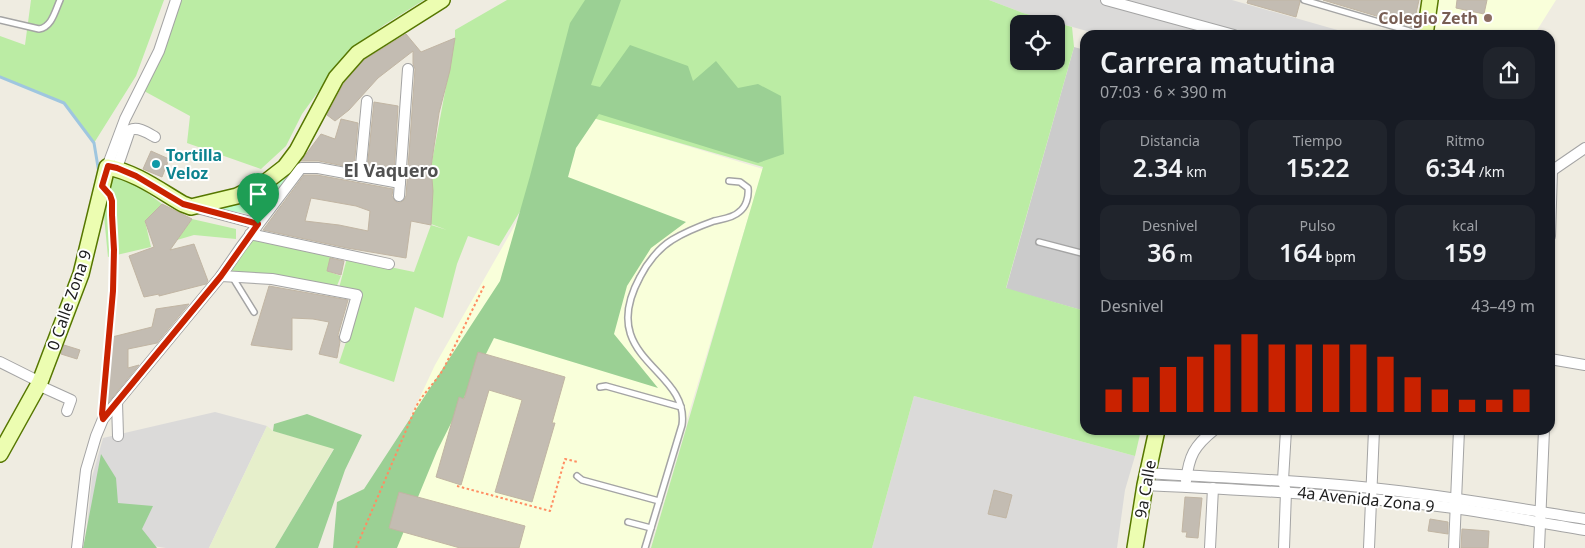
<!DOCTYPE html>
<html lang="es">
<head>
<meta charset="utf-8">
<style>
	:root { --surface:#171b24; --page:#20242c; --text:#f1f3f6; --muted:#9ea1a6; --accent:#c92200 }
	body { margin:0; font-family:"Noto Sans",sans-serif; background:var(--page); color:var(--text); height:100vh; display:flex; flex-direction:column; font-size:19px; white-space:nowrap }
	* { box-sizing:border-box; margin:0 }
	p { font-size:16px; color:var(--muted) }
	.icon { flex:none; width:28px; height:28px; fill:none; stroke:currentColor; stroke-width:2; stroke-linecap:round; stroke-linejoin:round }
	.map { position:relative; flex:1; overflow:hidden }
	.drawer { position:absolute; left:1080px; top:30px; width:475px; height:405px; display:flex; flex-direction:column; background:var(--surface); border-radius:15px; box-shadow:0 1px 4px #0004 }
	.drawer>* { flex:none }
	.buttons { position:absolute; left:1010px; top:15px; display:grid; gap:10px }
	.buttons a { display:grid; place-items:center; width:55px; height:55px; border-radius:10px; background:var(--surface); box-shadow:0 1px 4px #0004; font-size:25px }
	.pin { position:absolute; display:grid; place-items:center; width:42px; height:42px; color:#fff; margin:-51px -21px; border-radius:50% 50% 50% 0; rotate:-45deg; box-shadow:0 0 5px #0007 }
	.pin .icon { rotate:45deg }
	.round { display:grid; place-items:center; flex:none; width:52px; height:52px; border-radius:15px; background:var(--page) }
	.headline { display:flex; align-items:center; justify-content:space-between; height:85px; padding:0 20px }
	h1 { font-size:28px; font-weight:600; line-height:38px }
	.stats { display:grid; grid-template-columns:repeat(3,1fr); gap:8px; height:85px; padding:5px 20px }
	.stats div { display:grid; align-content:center; border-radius:12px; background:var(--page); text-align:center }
	.stats b { font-size:25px; font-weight:600 }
	.stats small { font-size:14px; font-weight:400 }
	.stats p { font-size:14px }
	.chart { height:140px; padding:10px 20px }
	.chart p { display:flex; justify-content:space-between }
	.chart svg { width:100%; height:90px; margin-top:5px; stroke:var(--accent); stroke-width:6 }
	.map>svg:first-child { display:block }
</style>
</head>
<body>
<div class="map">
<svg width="1585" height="548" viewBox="0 0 1585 548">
	<rect width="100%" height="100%" fill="#efece1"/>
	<g fill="#dbdad9">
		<path d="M989,0H1232L1355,35H1101L1023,13Z"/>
		<path d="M914,396L1135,456L1125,490L1117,548H872Z"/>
		<path d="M215,412L267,426L209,548H166L86,536L92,477L103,438Z"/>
	</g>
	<g fill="#f9ffda">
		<path d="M1435,0H1556L1534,35H1429Z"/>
		<path d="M579,113L763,169L648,548H349L435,365Z"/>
	</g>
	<path fill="#cbcbcb" d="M1074,47L1085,50V311L1006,289Z"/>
	<path fill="#e6efcb" d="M267,426L273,431L334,448L275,548H209Z"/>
	<g fill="#bbeca4" fill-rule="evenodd">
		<path d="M31,0H164L136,76L94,143L64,103L0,77V36L25,45Z"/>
		<path d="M179,0H424L384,25L344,56L302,114L286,146L261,169L187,143L190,116L144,91Z"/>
		<path d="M507,0H989L1023,13L1072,27L1074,47L1006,288L1085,311V430H1141L1135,456L914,396L872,548H651L763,167L579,114L499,246L468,236L457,264L443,318L415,307L394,382L339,363L362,294L339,288L347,258L414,272L431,225L447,230L431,224V167L455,38V30ZM1019,24H1056V61H1019Z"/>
		<path d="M111,172L133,182L162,204L145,221L151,247L108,257L103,206Z"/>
		<path d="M192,219L236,229V239L194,235L177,240Z"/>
		<path d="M251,238L332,255L327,271L341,276L336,288L227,274Z"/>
	</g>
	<g fill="#9bd094">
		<path d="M585,0H621L591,85L600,87L630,45L688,66L693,81L716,61L738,88L758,84L781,96L784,154L758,163L599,114L576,148L568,177L686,222L651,248L627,286L614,334L658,388L494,338L437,451L397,548H333L337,502L364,489L500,281L530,176L570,23Z"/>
		<path d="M307,414L362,435L345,470L318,548H275L334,449L273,431L274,424Z"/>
		<path d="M101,454L116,478L118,503L153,506L142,529L157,548H83Z"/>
	</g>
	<path fill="#bbfccb" d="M285,171L293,175L256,215L219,209L223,204Z"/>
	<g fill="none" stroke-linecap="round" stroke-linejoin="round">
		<path stroke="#9fc6df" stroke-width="3" d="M0,77L64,103L94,143L99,173"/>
	</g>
	<g fill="#c3bcb2" stroke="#c1b5a3" fill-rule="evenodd">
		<path d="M1248,0H1300V2L1296,17L1247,3Z"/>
		<path d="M1323,0H1419L1413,27Z"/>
		<path d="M1457,0H1487L1484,14L1456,8Z"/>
		<path d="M406,34L421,52L455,38L450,70L439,113L431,167L433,191L431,225L411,221L406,258L347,248L263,230L304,175H317L393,189L392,196L395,201L399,203L404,200L406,196L415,69L413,64V51L378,78L349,110L335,121L327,115L344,83L364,60ZM311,198L356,206L370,211L368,231L339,225L305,221Z"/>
		<path d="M374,102L398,106L394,175L367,170Z"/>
		<path d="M341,119L358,123L354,168L319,161H301L321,134L335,139Z"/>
		<path d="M151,151L169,159L162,177L143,169Z"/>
		<path d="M162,204L192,219L170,250L194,244L208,281L206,284L159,296V294L144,297L129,256L154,247L145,221Z"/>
		<path d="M330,258L344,261L341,275L327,271Z"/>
		<path d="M269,286L348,300L338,335L340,342L337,358L319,354L329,322L313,319L292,318V350L251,345Z"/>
		<path d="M189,304L157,343L128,349V368L139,365L108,403L112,337L152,327L156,309Z"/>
		<path d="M64,345L80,350L77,359L61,354Z"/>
		<path d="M478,352L565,377L552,423H555L532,502L495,492L522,400L489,390L461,485L436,477L459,397L464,399Z"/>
		<path d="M994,490L1012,495L1006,518L988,514Z"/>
		<path d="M399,492L525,526L519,548H460L389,528Z"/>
		<path d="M1185,497L1202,498L1198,538L1186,537L1187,532H1182Z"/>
		<path d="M1430,519L1448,522V534L1428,531Z"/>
		<path d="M1462,529L1489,531L1488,548H1461Z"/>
	</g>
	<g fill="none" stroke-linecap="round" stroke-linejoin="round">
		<defs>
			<g id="lane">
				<path d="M1304,0L1423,35"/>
				<path d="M0,20L39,29C52,27 55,11 60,0"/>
				<path d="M1039,242L1085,254"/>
				<path d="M233,278L254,312"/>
				<path d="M600,387L606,386L681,407"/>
				<path d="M577,476L582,480L659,501"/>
				<path d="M628,522L651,528"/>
				<path d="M645,548L682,425C690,368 595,360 640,277C647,263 659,248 672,240C685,232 700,226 714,221C722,219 733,218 739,212C746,207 749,197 748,188L740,182L729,181"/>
			</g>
			<g id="street">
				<path d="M1106,0L1234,35"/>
				<path d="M107,167L125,119L159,51L176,0"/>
				<path d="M117,168L130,130C138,126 148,133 155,137"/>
				<path d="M1550,172L1585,148"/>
				<path d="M360,176L367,101"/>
				<path d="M399,196L408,69"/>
				<path d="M193,207L258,224"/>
				<path d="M250,234L389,264"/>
				<path d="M1550,236L1552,170"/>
				<path d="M221,276L272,279L357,295L345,337"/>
				<path d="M1550,359L1585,365"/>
				<path d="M0,362L40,382"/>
				<path d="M38,385L71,400L67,411"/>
				<path d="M117,402L118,436"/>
				<path d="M1148,473C1222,478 1297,480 1371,488C1443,495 1514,508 1585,519"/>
				<path d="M1186,481C1189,456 1194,446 1214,430"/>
				<path d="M1145,485C1249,490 1352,495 1454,508C1498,514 1541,523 1585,530"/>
				<path d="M77,548L86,470L96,436L103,419L221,276L241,247L301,168H318L400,183"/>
				<path d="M1210,548L1213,488"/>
				<path d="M1284,548L1286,492L1283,480L1286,430"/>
				<path d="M1369,548L1374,430"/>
				<path d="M1454,548L1459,430"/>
				<path d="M1539,548L1544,430"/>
			</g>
			<g id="secondary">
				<path d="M1425,35L1430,0"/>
				<path d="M0,454L40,382L81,274L107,167C135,172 159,190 183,204L191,207L237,196L267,181L285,167L297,151L336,78L358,53L442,0"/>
				<path d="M1135,548L1145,485L1157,430"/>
			</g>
		</defs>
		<use href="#lane" stroke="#a4a4a4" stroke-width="8"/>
		<use href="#street" stroke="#a4a4a4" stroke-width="12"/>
		<use href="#secondary" stroke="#567700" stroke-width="18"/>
		<g stroke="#ff8d62" stroke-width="2" stroke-dasharray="2.5 2.5" stroke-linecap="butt">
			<path d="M103,402C107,358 112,314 113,270C114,248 111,226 112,204"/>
			<path d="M457,486L550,511L565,459L578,462"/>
			<path d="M356,548L416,407C423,393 436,382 444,368L484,286"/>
		</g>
		<use href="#lane" stroke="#fff" stroke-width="5"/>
		<use href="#street" stroke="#fff" stroke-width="10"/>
		<use href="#secondary" stroke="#ecfdb1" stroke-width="15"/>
	</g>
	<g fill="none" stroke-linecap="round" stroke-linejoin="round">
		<defs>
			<path id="route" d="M108,166L117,168L136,176L183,204L258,224L221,276L103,419L102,414L113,291L114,250L112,215V201L110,195L102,186Z"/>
		</defs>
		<use href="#route" stroke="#fff" stroke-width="10"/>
		<use href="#route" stroke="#c92200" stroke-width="6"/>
	</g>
	<circle fill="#8d6e63" stroke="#fff" stroke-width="2" cx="1488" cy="18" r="5"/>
	<circle fill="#0f9aa8" stroke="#fff" stroke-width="2" cx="156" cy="164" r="5"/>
	<g text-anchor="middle" stroke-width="4" stroke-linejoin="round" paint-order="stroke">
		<g font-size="16" font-weight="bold" fill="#785e54" stroke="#fff" text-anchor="end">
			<text x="1478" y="24">Colegio Zeth</text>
		</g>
		<g font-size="16" font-weight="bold" fill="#0d838f" stroke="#fff" text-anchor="start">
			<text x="166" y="161">Tortilla<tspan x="166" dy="18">Veloz</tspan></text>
		</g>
		<g font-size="16" fill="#1d1d1d" stroke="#fff">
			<text transform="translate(69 300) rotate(-71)" y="6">0 Calle Zona 9</text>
			<text transform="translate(1145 489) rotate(-80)" y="6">9a Calle</text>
			<text transform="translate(1366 499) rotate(6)" y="6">4a Avenida Zona 9</text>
		</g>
		<g font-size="18" font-weight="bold" fill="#505050" stroke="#fff">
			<text x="391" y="177">El Vaquero</text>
		</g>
	</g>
</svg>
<div class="buttons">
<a><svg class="icon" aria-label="locate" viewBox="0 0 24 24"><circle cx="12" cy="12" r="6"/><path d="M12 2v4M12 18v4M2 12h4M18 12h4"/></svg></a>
</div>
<div class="pin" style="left:258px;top:224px;background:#1e9e55"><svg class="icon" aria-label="arrive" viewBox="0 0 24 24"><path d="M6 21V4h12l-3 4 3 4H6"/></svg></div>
<section class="drawer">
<div class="headline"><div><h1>Carrera matutina</h1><p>07:03 · 6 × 390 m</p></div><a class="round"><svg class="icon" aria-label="share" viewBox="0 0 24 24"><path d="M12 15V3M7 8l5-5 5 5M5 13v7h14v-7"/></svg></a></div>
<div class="stats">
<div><p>Distancia</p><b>2.34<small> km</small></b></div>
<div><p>Tiempo</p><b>15:22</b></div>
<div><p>Ritmo</p><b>6:34<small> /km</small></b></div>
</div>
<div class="stats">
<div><p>Desnivel</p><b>36<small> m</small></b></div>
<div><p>Pulso</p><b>164<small> bpm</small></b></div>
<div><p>kcal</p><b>159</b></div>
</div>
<div class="chart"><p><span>Desnivel</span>43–49 m</p>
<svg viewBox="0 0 160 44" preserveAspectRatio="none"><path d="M5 44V33M15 44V27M25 44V22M35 44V17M45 44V11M55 44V6M65 44V11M75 44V11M85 44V11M95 44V11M105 44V17M115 44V27M125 44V33M135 44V38M145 44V38M155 44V33"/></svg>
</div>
</section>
</div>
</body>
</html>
